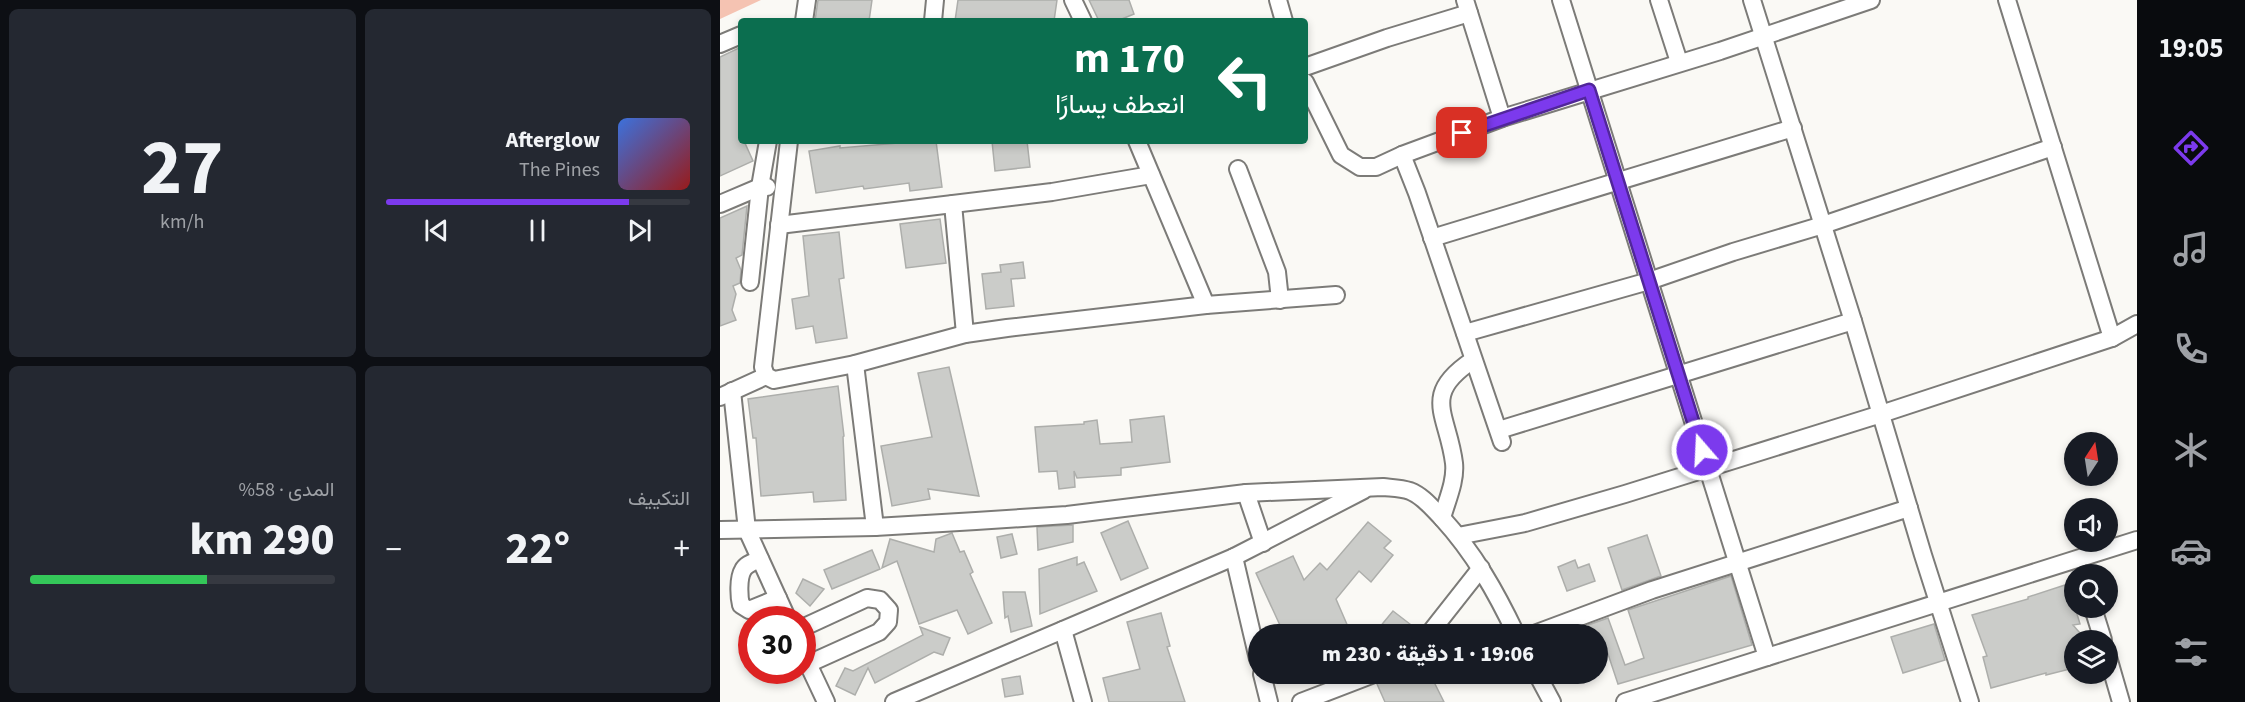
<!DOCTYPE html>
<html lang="ar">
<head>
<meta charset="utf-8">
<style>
  :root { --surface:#171b24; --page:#242831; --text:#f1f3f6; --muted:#9ea1a6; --line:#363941; --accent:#7c3aed }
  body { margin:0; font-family:"Source Sans 3",Vazirmatn,sans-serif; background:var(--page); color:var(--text); direction:rtl; height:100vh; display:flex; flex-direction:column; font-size:22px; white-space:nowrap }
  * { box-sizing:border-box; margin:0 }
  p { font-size:20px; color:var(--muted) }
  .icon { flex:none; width:33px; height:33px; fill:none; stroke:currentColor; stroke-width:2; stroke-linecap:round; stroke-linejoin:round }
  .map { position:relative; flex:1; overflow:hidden; direction:ltr }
  .side { display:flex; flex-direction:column; gap:9px; padding:9px; background:#0d0f14; width:720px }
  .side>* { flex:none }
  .guide { position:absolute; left:18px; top:18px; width:570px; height:126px; border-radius:6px; box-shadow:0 3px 9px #0003; direction:rtl; background:#0b6e4f; color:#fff; overflow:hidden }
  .needle { width:39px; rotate:12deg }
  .fabs { position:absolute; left:1344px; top:432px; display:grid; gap:12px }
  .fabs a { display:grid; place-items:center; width:54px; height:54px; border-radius:50%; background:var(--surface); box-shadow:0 3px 9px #0003; font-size:30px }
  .speed { position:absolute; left:18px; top:606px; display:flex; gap:12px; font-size:30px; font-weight:700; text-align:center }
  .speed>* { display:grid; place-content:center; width:78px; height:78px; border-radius:50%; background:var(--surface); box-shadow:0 3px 9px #0003; line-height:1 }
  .speed .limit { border:9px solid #d22; background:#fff; color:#111 }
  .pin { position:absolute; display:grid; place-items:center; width:51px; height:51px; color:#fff; margin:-26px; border-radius:12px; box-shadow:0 3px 9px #0006 }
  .me { position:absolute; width:66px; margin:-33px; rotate:341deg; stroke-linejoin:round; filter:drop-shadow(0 0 4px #0008) }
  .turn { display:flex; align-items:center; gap:21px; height:126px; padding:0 24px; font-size:27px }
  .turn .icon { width:78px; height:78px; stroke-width:2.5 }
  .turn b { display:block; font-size:42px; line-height:51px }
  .big { font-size:45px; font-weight:800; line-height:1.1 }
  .side .widget { flex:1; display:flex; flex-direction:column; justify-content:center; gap:9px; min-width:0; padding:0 21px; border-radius:9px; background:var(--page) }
  .side .dial { align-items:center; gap:0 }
  .dial b { font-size:78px; line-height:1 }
  .song { display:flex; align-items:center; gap:18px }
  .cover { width:72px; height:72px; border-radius:9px; background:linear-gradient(135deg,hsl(220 70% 55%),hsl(0 70% 35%)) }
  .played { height:6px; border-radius:3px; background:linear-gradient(90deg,var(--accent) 80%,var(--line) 80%) }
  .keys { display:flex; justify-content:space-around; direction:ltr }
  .heat { display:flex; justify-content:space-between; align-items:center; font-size:33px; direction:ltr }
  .charge { height:9px; border-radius:4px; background:linear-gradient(90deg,#34c759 58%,var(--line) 0) }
  .side .tiles { flex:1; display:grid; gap:9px; grid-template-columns:repeat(2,1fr) }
  .trip { position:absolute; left:528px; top:624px; width:360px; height:60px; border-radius:30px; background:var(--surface); box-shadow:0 3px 9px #0003; font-weight:800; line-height:60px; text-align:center; direction:rtl }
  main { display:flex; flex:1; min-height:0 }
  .tabs { display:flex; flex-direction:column; width:108px; justify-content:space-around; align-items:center; background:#090b0e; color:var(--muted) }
  .tabs .icon { width:42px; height:42px }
  .tabs .current { color:var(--accent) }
  .tabs b { font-size:27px; color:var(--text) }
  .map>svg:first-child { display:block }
  .green { fill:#f5c3b2 }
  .building { fill:#cbccc9; stroke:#adaeab; stroke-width:1.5 }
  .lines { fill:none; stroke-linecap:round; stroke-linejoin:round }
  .minor-casing { stroke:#7c7b78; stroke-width:20 }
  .minor { stroke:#fff; stroke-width:16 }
  .route-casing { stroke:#51269a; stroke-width:15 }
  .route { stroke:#7c3aed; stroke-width:10 }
</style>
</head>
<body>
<main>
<nav class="tabs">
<b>19:05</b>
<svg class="icon current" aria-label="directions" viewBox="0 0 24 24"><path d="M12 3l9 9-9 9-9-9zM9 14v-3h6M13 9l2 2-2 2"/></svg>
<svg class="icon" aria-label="music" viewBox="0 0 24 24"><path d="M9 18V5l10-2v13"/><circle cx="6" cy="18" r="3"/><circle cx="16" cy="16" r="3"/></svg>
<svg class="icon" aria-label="phone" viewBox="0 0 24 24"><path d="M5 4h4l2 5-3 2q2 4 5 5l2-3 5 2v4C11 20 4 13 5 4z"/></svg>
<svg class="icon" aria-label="climate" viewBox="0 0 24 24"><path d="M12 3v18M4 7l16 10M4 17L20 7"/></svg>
<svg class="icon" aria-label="car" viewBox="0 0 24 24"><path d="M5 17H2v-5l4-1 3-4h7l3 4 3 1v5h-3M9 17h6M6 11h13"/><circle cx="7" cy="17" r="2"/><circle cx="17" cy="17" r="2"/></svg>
<svg class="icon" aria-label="filters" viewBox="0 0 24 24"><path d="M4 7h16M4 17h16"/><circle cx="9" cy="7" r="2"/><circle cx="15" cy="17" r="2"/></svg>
</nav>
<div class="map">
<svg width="1417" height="702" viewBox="0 0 1417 702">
  <rect width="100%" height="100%" fill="#faf9f5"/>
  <polygon class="green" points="0,0 41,0 0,19"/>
  <g class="building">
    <polygon points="98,0 152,0 149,21 95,21"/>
    <polygon points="238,0 337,0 334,21 235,21"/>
    <polygon points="369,0 409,0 414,14 397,21 379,21"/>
    <polygon points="21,47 21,141 24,141 33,161 0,176 0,57"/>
    <polygon points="202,141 216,141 222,187 190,191 189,183 144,189 143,186 96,193 89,151 120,146 120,148"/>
    <polygon points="272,141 307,141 310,167 275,171"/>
    <polygon points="27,206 22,255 16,258 21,270 20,283 13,286 16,294 12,310 16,320 0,326 0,218"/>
    <polygon points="220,219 226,263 186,268 180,224"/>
    <polygon points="119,232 124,278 119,279 127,338 96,343 93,326 76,329 72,299 89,296 83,236"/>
    <polygon points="303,262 305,278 291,279 294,306 266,309 262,274 281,272 280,265"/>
    <polygon points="229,367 259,496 208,489 210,499 172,506 161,446 212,437 198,373"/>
    <polygon points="118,386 124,436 123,437 126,500 94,502 93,492 41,496 36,438 33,438 28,399"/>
    <polygon points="444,416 450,462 401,468 401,475 357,478 354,471 355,487 339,489 337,471 319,472 315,427 364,424 364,422 377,420 380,444 412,442 410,420"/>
    <polygon points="408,521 428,568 401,580 381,533"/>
    <polygon points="648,522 671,541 664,548 673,555 651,582 639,571 616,599 629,629 617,634 564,634 536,573 573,556 584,580 600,563 607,570"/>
    <polygon points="353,525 353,542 318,550 317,527"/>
    <polygon points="232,533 240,552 244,551 253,572 250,574 272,623 248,634 237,610 199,624 177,561 162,568 170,539 214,552 216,539"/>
    <polygon points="292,534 297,554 281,558 277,537"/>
    <polygon points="927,535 941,576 902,590 888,548"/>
    <polygon points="152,550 160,569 112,589 104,570"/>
    <polygon points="357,557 357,565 364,562 377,591 320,614 319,569"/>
    <polygon points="855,560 858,568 869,564 875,581 847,591 838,567"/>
    <polygon points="1011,576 1032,645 898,684 886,648 878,651 878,634 871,634 868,625 888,618 905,665 924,658 908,610"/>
    <polygon points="83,579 104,589 90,606 76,593"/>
    <polygon points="1348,584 1360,624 1353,625 1366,640 1354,640 1354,668 1326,675 1326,673 1271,688 1263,657 1267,656 1252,615 1308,599 1308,597"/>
    <polygon points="283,592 305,592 312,626 291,632 288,616 285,618"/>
    <polygon points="673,611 699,631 699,634 654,634"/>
    <polygon points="441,613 450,646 447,647 465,702 389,702 383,678 420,669 407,622"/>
    <polygon points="1214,624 1225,660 1183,673 1171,637"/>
    <polygon points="200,627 230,638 223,655 214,652 155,683 148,668 135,695 116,686 125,668 133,671 203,635"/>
    <polygon points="670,674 710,674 724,702 665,702 657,684"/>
    <polygon points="300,676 303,694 285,697 282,679"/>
  </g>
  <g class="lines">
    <g class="minor-casing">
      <g id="minor">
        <polyline points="353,0 363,21"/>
        <polyline points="558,0 564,21"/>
        <polyline points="745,0 782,118"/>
        <polyline points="841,0 1047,657"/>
        <polyline points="939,0 959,62"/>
        <polyline points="1032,0 1133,321 1203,555 1250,702"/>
        <polyline points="1287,0 1392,338"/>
        <polyline points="84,21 87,0"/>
        <polyline points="213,21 215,0"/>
        <polyline points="0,44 21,35"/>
        <polyline points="585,67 667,38 749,13"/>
        <polyline points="585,82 621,155 640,167 656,167 682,155 782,118 1000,51 1151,0"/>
        <polyline points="69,141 43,367 46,376 54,380 135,364 245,334 287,328 486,305 616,295"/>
        <polyline points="417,141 486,305"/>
        <polyline points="682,155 697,193 782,442"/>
        <polyline points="518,169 557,272 560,300"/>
        <polyline points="0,204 40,187 47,187"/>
        <polyline points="233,204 245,334"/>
        <polyline points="59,225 332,192 431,175"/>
        <polyline points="712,238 1073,128"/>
        <polyline points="30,282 40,187 48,141"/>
        <polyline points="745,333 929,281 1013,252 1103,225 1333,147"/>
        <polyline points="135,364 155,527"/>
        <polyline points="12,391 27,530 68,620"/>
        <polyline points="0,397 46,376"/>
        <polyline points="779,430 1133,321"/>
        <polyline points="526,493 543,543"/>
        <path d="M722,518C727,500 736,481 734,463C728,414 700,395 753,360"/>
        <path d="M0,530L155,527L256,521L347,515L526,493L663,487C672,488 681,488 690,491C703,496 712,508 722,518C754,553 776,592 796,634"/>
        <polyline points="738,536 805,523 905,494 1161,414 1392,338 1417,324"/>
        <polyline points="514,557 538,659"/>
        <path d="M40,559C34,562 26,564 23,570C18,578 19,597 21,605L29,610L58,598"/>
        <polyline points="1373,608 1383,640"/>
        <polyline points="82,628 147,598 160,600 169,610 168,622 159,632 88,664"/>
        <polyline points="343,630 363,702"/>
        <polyline points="709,634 761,568"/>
        <polyline points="814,634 932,590 1189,508"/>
        <polyline points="82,651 106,702"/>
        <polyline points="1388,657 1401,702"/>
        <polyline points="542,674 549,702"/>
        <polyline points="817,674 832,702"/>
        <polyline points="174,702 514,557 644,490"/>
        <polyline points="581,702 654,674"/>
        <polyline points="905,702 1417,540"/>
      </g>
    </g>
    <use href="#minor" class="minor"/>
  </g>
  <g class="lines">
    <g class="route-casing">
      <polyline id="route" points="742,133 869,90 982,450"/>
    </g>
    <use href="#route" class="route"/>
  </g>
</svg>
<div class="fabs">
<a><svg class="needle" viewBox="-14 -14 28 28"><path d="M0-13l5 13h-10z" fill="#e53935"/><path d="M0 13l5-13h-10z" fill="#9ea1a6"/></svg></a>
<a><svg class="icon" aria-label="sound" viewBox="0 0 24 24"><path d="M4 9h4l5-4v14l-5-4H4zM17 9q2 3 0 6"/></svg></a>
<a><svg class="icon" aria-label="search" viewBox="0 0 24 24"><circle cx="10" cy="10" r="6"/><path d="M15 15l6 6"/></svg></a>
<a><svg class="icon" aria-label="layers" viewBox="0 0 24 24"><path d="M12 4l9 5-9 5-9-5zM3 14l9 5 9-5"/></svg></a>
</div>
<div class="speed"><div class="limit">30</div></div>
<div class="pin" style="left:742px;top:133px;background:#d93025"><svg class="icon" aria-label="arrive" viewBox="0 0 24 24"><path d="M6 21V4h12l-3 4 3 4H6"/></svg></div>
<svg class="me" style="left:982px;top:450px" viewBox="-20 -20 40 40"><circle r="17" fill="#7c3aed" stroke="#fff" stroke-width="3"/><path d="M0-11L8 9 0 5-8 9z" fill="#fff"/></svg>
<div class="trip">19:06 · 1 دقيقة · 230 m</div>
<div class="guide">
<div class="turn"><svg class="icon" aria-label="left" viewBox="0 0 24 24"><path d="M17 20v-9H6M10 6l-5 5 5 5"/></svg><div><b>170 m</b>انعطف يسارًا</div></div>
</div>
</div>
<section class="side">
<div class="tiles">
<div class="widget">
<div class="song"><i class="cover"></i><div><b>Afterglow</b><p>The Pines</p></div></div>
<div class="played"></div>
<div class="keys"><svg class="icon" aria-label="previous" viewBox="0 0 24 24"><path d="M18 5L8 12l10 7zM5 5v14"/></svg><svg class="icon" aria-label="pause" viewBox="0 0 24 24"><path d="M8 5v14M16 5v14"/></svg><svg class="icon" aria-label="next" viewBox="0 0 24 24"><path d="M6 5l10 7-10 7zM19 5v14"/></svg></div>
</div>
<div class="widget dial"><b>27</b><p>km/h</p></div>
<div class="widget"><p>التكييف</p>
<div class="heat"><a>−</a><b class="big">22°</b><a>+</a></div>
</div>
<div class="widget"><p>المدى · 58%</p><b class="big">290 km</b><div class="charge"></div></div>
</div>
</section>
</main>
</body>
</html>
